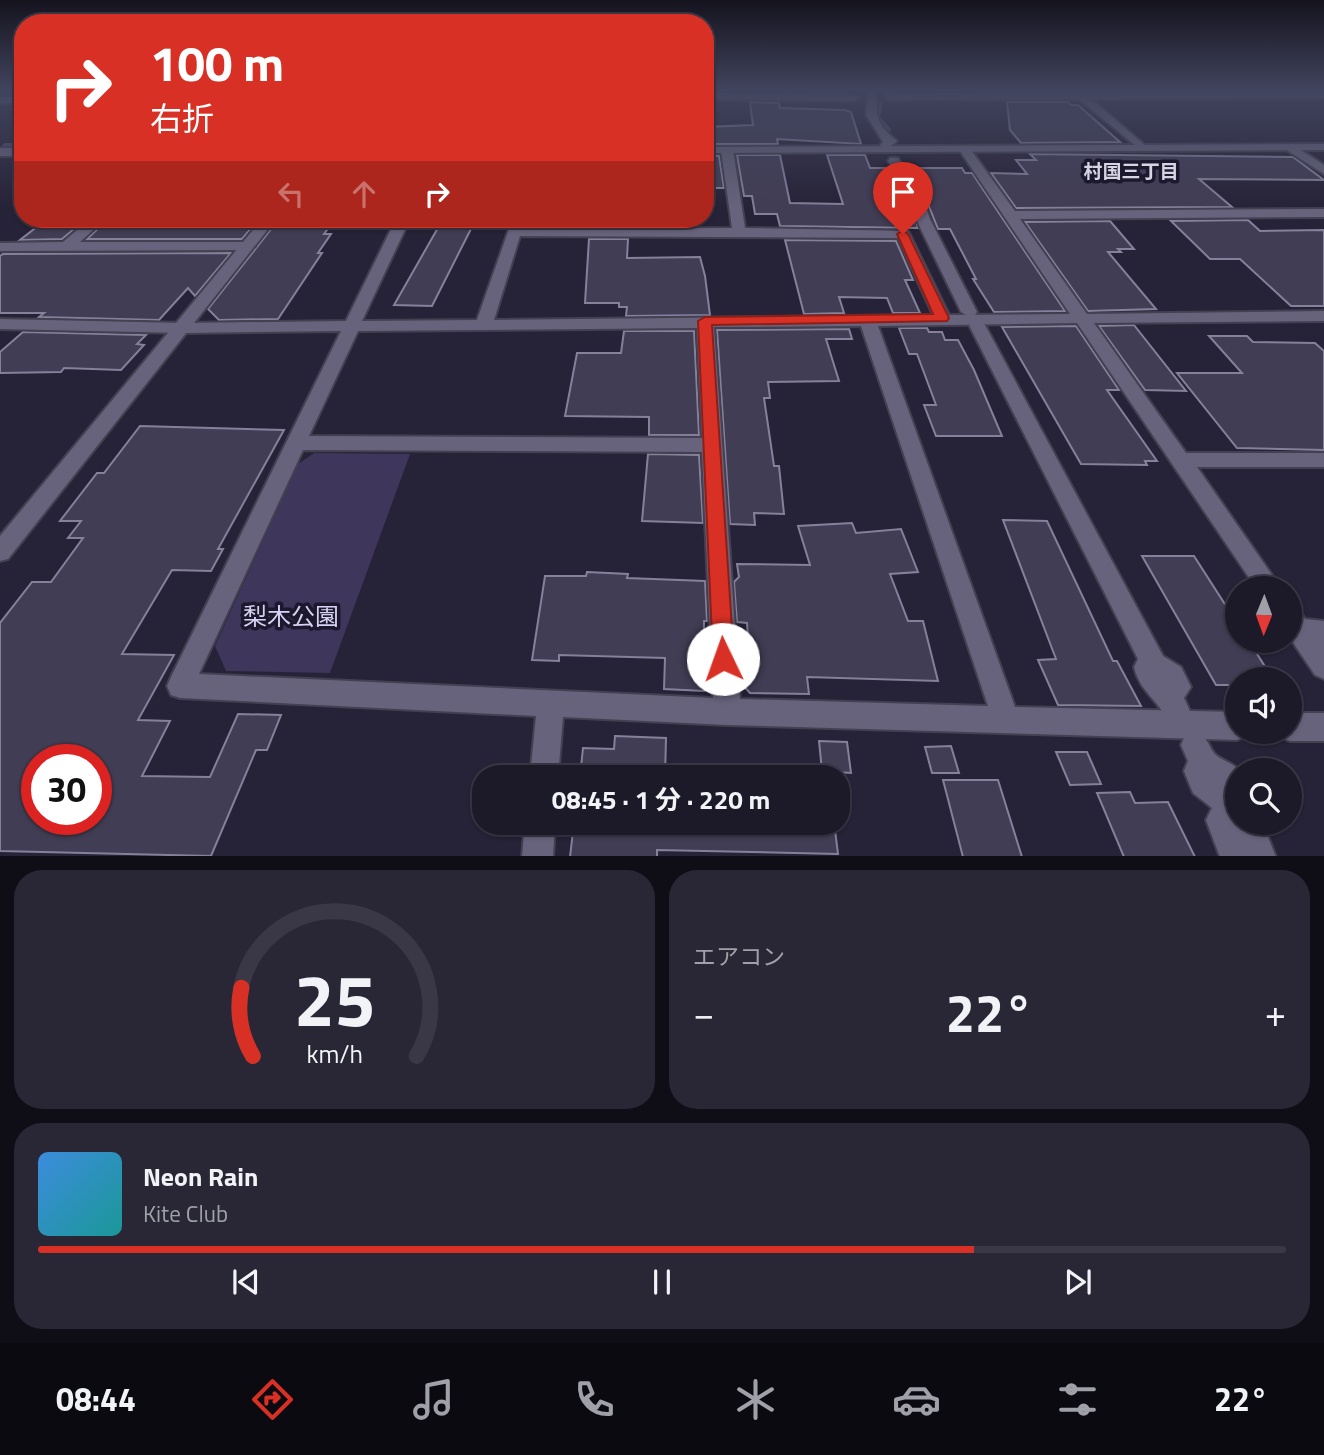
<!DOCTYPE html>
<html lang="ja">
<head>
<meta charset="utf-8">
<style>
  :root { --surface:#1c1a29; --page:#292735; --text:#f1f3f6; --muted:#a0a1a8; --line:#3a3846; --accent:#d93025 }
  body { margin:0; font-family:"Titillium Web","Noto Sans JP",sans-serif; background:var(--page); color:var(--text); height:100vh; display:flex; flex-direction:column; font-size:26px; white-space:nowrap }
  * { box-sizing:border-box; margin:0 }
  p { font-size:23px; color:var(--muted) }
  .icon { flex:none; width:38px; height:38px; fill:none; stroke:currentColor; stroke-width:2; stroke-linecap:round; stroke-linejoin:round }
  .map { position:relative; height:856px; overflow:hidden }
  .drawer { display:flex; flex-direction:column; gap:14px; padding:14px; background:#0f0e17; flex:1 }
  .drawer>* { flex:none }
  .banner { position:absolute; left:14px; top:14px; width:700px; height:214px; border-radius:28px; box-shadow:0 2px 5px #0004,0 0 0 2px var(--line); background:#d93025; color:#fff; overflow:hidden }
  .needle { width:46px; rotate:181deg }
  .tools { position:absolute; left:1225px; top:576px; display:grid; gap:14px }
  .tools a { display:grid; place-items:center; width:77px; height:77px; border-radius:50%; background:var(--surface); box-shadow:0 2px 5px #0004,0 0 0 2px var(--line); font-size:35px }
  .speed { position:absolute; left:21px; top:744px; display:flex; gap:14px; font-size:35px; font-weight:700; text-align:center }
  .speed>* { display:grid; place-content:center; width:91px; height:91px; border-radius:50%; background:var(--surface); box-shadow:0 2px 5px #0004,0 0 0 2px var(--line); line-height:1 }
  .speed .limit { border:10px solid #d22; background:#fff; color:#111 }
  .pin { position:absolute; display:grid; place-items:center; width:60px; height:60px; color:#fff; margin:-72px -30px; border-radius:50% 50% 50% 0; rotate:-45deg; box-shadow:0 0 7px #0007 }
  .pin .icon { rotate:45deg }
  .me { position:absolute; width:77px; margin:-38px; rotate:357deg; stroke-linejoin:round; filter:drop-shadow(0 0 5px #0008) }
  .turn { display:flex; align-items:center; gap:24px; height:147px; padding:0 21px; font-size:32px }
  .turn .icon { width:91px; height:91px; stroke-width:2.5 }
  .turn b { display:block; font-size:49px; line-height:60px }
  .lanes { display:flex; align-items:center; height:66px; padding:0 21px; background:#0003; justify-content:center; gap:35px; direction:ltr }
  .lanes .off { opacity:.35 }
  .big { font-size:52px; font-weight:700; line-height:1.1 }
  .drawer .tile { flex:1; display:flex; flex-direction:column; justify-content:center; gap:10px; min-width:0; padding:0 24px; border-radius:28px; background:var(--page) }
  .drawer .dial { align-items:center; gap:0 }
  .dial svg { height:182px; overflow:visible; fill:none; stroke:var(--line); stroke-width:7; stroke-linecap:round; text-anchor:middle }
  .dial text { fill:var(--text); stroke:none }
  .song { display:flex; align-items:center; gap:21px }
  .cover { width:84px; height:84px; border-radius:10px; background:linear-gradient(135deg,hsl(210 70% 55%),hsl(180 70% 35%)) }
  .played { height:7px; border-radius:4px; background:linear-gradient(90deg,var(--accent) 75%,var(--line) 75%) }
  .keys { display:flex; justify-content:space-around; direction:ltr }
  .heat { display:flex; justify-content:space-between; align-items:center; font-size:38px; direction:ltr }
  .drawer .tiles { flex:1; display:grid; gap:14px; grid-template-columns:1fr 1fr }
  .tile:last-child { grid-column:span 2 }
  .trip { position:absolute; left:472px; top:765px; width:378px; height:70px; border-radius:28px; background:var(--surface); box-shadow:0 2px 5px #0004,0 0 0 2px var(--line); font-weight:700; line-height:70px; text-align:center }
  .tab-bar { display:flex; height:112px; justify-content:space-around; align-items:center; background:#0b0a10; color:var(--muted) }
  .tab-bar .icon { width:49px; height:49px }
  .tab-bar .on { color:var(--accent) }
  .tab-bar b { font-size:32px; color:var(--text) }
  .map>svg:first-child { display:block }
  .green { fill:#3e365b }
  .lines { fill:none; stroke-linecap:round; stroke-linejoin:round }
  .stream { fill:#52466d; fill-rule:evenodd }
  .building { fill:#413d54; stroke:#85819b; stroke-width:2; fill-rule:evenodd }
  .pedestrian-casing { stroke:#434051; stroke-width:4 }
  .minor-casing { stroke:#434051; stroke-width:4 }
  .tertiary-casing { stroke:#434051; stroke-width:4 }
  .pedestrian { fill:#67637c; fill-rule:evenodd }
  .minor { fill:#67637c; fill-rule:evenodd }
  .tertiary { fill:#67637c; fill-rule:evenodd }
  .route { fill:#d93025; stroke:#8d1f18; stroke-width:2 }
  .labels { text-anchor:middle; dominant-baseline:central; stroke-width:7; stroke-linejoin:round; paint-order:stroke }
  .far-neighbourhood-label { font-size:19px; font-weight:bold; fill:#d7d5e3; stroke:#1c182d }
  .near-park-label { font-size:24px; fill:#d7d2f4; stroke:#1c182d }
</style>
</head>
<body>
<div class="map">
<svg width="1324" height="857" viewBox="0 0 1324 857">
  <rect width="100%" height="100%" fill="#262237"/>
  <polygon class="green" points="314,453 410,454 330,673 226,671 215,646 298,464"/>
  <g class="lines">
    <g class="stream">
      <polygon points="881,101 883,102 880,117 891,129 891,131 887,131 876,117 879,102"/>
      <polygon points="5,143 20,143 23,145 20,147 3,146 2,145"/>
      <polygon points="886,167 890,167 902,180 902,182 898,182 886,169"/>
      <polygon points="902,182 905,184 916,208 915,209 910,208 899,184"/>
    </g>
  </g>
  <g class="building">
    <polygon points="750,102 779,103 780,108 845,110 851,112 861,144 777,139 778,144 705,144 705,127 753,125"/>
    <polygon points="1007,102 1068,102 1071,105 1078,105 1120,142 1021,143 1010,130"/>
    <polygon points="1030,154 1293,157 1324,180 1199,179 1232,207 1016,208 991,173 1027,174 1016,160 1036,160"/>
    <polygon points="737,155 780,155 790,203 843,204 827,155 865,155 870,168 889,168 908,196 918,228 780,226 777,214 755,214 752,196 744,196"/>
    <polygon points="705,156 719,156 724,188 709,188 709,180 705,180"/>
    <polygon points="908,168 962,168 965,173 972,173 1065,311 994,312 973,279 976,279 950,229 938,229 924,194"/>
    <polygon points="47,219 86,219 62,239 20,240"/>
    <polygon points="108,219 259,219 242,239 87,239"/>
    <polygon points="279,219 335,219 324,234 331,234 318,253 322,253 278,319 219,320 208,309"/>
    <polygon points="443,219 476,219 432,306 394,305"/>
    <polygon points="590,219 630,219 629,226 590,226"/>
    <polygon points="1248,220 1260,231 1324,230 1324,306 1291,306 1240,259 1210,259 1171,221"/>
    <polygon points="1110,221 1134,249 1118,249 1121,252 1108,252 1156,309 1088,311 1025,222"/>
    <polygon points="589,239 628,239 627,258 700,257 705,276 710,315 626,316 627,307 619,307 619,303 585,303"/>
    <polygon points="785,240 896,241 913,280 905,280 920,313 893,313 887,298 839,297 844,313 804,314"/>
    <polygon points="231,253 195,296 188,288 159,320 39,317 44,313 0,313 0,256 3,254"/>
    <polygon points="1134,325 1186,391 1145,390 1099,326"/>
    <polygon points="1076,326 1119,390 1107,390 1157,461 1145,461 1147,465 1081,464 1002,327"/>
    <polygon points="899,328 927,328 929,332 942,332 945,340 958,340 974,370 1002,436 936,436 924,405 936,405 917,354 909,354"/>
    <polygon points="849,329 852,339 826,339 839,381 768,382 770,398 764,398 774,466 779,466 784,514 754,513 755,525 730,524 717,330"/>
    <polygon points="624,331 694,331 699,435 649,435 649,417 565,416 577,353 621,353"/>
    <polygon points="23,332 146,335 137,344 144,345 121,370 64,368 61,372 0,373 0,352"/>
    <polygon points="1209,336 1247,336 1253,342 1315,343 1324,351 1324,450 1237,448 1177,373 1242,373"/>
    <path d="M140,426L284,430L218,549H223L211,571L172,570L122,654L174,655L138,720L170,721L142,776L210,777L238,714L281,715L267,750H256L211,856L0,851V623L32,582H51L83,538H68L81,521H60L97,473H104ZM37,760H96V819H37Z"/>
    <polygon points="648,454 699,455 703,523 642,521"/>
    <polygon points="1003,520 1047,521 1113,661 1117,661 1141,706 1058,705 1038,660 1056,659"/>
    <polygon points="852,523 856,533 901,529 918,572 890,574 908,621 923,621 938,681 807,677 809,694 750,693 742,684 741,670 750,670 747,623 737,622 734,582 739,577 737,564 810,565 798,526"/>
    <polygon points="1142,556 1194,556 1237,623 1237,640 1248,640 1273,679 1237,679 1237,685 1216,685"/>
    <polygon points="587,572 628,574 627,578 705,581 707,621 704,621 704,691 664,689 665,658 559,655 559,661 532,660 545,576 586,576"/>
    <polygon points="615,736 666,738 665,777 580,777 583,748 614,749"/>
    <polygon points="819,741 847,742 851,773 822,771"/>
    <polygon points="951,746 959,773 932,773 925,747"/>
    <polygon points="1056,752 1087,752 1101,784 1070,785"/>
    <polygon points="943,780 998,780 1022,857 963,857"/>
    <polygon points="1130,792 1135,803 1168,802 1195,857 1124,857 1097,793"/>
    <polygon points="602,822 834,822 838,854 657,850 657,857 570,857 573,831 602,833"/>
  </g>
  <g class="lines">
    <g class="pedestrian-casing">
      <g id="pedestrian">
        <path d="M865,89H875C878,98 876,104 877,113C878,124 889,135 897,141L890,147H882L880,145L883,142L866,115L868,97Z"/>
        <polygon points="890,158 898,158 922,195 930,219 977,312 975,315 969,317 961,312 916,219 910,195 888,161"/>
        <path d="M977,320L985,325L1163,656L1181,667L1191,687L1184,698L1190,711L1187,720L1177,724L1167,720C1157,698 1140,692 1134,667L1138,659L969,325Z"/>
        <path d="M1195,731C1207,736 1207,743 1214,753C1220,760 1232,762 1239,770L1237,822H1262L1276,857H1220L1206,820L1212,808L1193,793L1184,771L1188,761L1181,745L1185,735Z"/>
      </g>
    </g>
    <g class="minor-casing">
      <g id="minor">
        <polygon points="782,89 792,89 793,94 854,95 859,98 854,101 705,99 705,93 783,94"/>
        <polygon points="883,89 893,89 895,94 1079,91 1324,92 1324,98 1091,99 1146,146 1148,148 1142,151 1079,99 891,100 887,99"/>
        <rect x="0" y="97" width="23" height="6"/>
        <polygon points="1285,145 1293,145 1324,165 1324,174 1285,149"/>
        <path d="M960,146H968L1015,211L1324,209V217L1020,219L1087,314L1324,311V321L1094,323L1186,453H1324V467H1197L1281,588H1256L1077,323L878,326L1015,707L1237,712V732H1248L1247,736L1237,740L727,725L563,717L558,777H530L536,716L180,698L171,695L167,686L171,677L341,331L184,333L0,329V319L184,323L346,321L396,219H410L362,321L477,320L509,229L732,228L721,150L727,147L733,150L745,228L908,231L949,315L1070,314L958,148ZM520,236L898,238L933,315L494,320ZM861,326L988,706L740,699L714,327ZM697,328L702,438L309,436L358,331ZM303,450L702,452L713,698L199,674Z"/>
        <polygon points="90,219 105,219 80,242 248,242 255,246 248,250 0,251 0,243 63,242"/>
        <polygon points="1290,607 1299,610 1305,619 1324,621 1324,679 1315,675 1290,638"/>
        <polygon points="1290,713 1324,713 1324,741 1290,741 1280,737 1278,732 1290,732"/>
        <polygon points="525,822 555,822 553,857 522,857"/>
      </g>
    </g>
    <g class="tertiary-casing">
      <g id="tertiary">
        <polygon points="1324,144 1324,150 705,153 705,147"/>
        <rect x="0" y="148" width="23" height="8"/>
        <polygon points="262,219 276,219 8,559 0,561 0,536"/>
      </g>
    </g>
    <use href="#pedestrian" class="pedestrian"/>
    <use href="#minor" class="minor"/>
    <use href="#tertiary" class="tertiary"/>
  </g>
  <linearGradient id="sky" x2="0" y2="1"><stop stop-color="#15131e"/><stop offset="0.43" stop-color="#41445e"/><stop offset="1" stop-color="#41445e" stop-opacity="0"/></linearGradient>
  <rect width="1324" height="209" fill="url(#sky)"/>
  <polygon class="route" points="903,230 908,234 949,318 947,321 712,325 734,659 731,665 723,668 716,665 713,659 698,321 705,317 933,314 897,234"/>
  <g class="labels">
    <g class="far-neighbourhood-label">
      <text x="1131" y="170">村国三丁目</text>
    </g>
    <g class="near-park-label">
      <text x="291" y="616">梨木公園</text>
    </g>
  </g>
</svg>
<div class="tools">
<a><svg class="needle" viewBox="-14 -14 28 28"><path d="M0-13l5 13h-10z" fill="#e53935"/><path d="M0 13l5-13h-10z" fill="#a0a1a8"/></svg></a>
<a><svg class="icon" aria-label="sound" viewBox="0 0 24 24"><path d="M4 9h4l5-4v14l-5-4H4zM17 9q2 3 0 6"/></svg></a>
<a><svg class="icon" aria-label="search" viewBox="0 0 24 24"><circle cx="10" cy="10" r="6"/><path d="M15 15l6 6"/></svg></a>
</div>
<div class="speed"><div class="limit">30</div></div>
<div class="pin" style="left:903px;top:234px;background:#d93025"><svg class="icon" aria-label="arrive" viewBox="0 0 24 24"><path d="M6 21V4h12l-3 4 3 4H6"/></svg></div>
<svg class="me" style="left:723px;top:659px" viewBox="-20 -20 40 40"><circle r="19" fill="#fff"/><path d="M0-13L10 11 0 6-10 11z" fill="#d93025"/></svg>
<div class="trip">08:45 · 1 分 · 220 m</div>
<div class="banner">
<div class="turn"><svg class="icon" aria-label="right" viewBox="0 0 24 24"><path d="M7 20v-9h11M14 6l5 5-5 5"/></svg><div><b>100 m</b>右折</div></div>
<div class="lanes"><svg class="icon off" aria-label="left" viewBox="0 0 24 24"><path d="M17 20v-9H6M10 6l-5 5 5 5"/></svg><svg class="icon off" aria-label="ahead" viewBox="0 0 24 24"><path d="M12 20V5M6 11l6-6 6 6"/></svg><svg class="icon" aria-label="right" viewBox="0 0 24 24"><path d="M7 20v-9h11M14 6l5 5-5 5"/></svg></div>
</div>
</div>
<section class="drawer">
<div class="tiles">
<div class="tile dial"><svg viewBox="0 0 100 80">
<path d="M14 69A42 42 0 1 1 86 69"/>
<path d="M14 69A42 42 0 0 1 9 39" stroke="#d93025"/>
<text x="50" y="56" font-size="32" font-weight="700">25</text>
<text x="50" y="72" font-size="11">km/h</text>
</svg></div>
<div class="tile"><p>エアコン</p>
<div class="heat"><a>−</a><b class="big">22°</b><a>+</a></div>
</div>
<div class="tile">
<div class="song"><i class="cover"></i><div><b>Neon Rain</b><p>Kite Club</p></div></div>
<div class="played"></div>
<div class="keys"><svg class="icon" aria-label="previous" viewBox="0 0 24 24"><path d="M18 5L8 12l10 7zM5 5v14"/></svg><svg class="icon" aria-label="pause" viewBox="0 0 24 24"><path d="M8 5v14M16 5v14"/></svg><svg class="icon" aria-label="next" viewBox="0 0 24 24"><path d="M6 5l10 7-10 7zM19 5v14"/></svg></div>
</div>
</div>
</section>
<nav class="tab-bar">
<b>08:44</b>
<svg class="icon on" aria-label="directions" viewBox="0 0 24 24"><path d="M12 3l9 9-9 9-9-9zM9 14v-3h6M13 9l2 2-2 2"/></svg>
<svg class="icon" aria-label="music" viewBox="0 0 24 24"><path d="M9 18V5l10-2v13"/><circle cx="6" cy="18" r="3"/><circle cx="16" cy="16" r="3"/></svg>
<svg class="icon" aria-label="phone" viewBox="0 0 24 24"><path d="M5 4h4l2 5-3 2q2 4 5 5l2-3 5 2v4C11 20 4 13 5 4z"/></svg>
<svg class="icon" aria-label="climate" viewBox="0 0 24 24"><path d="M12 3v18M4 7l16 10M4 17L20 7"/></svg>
<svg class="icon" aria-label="car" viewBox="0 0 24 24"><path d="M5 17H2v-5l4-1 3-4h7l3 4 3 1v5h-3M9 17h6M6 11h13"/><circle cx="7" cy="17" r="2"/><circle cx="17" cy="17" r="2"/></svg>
<svg class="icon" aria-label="filters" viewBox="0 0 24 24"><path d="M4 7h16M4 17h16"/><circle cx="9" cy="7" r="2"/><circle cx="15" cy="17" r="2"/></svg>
<b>22°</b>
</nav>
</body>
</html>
